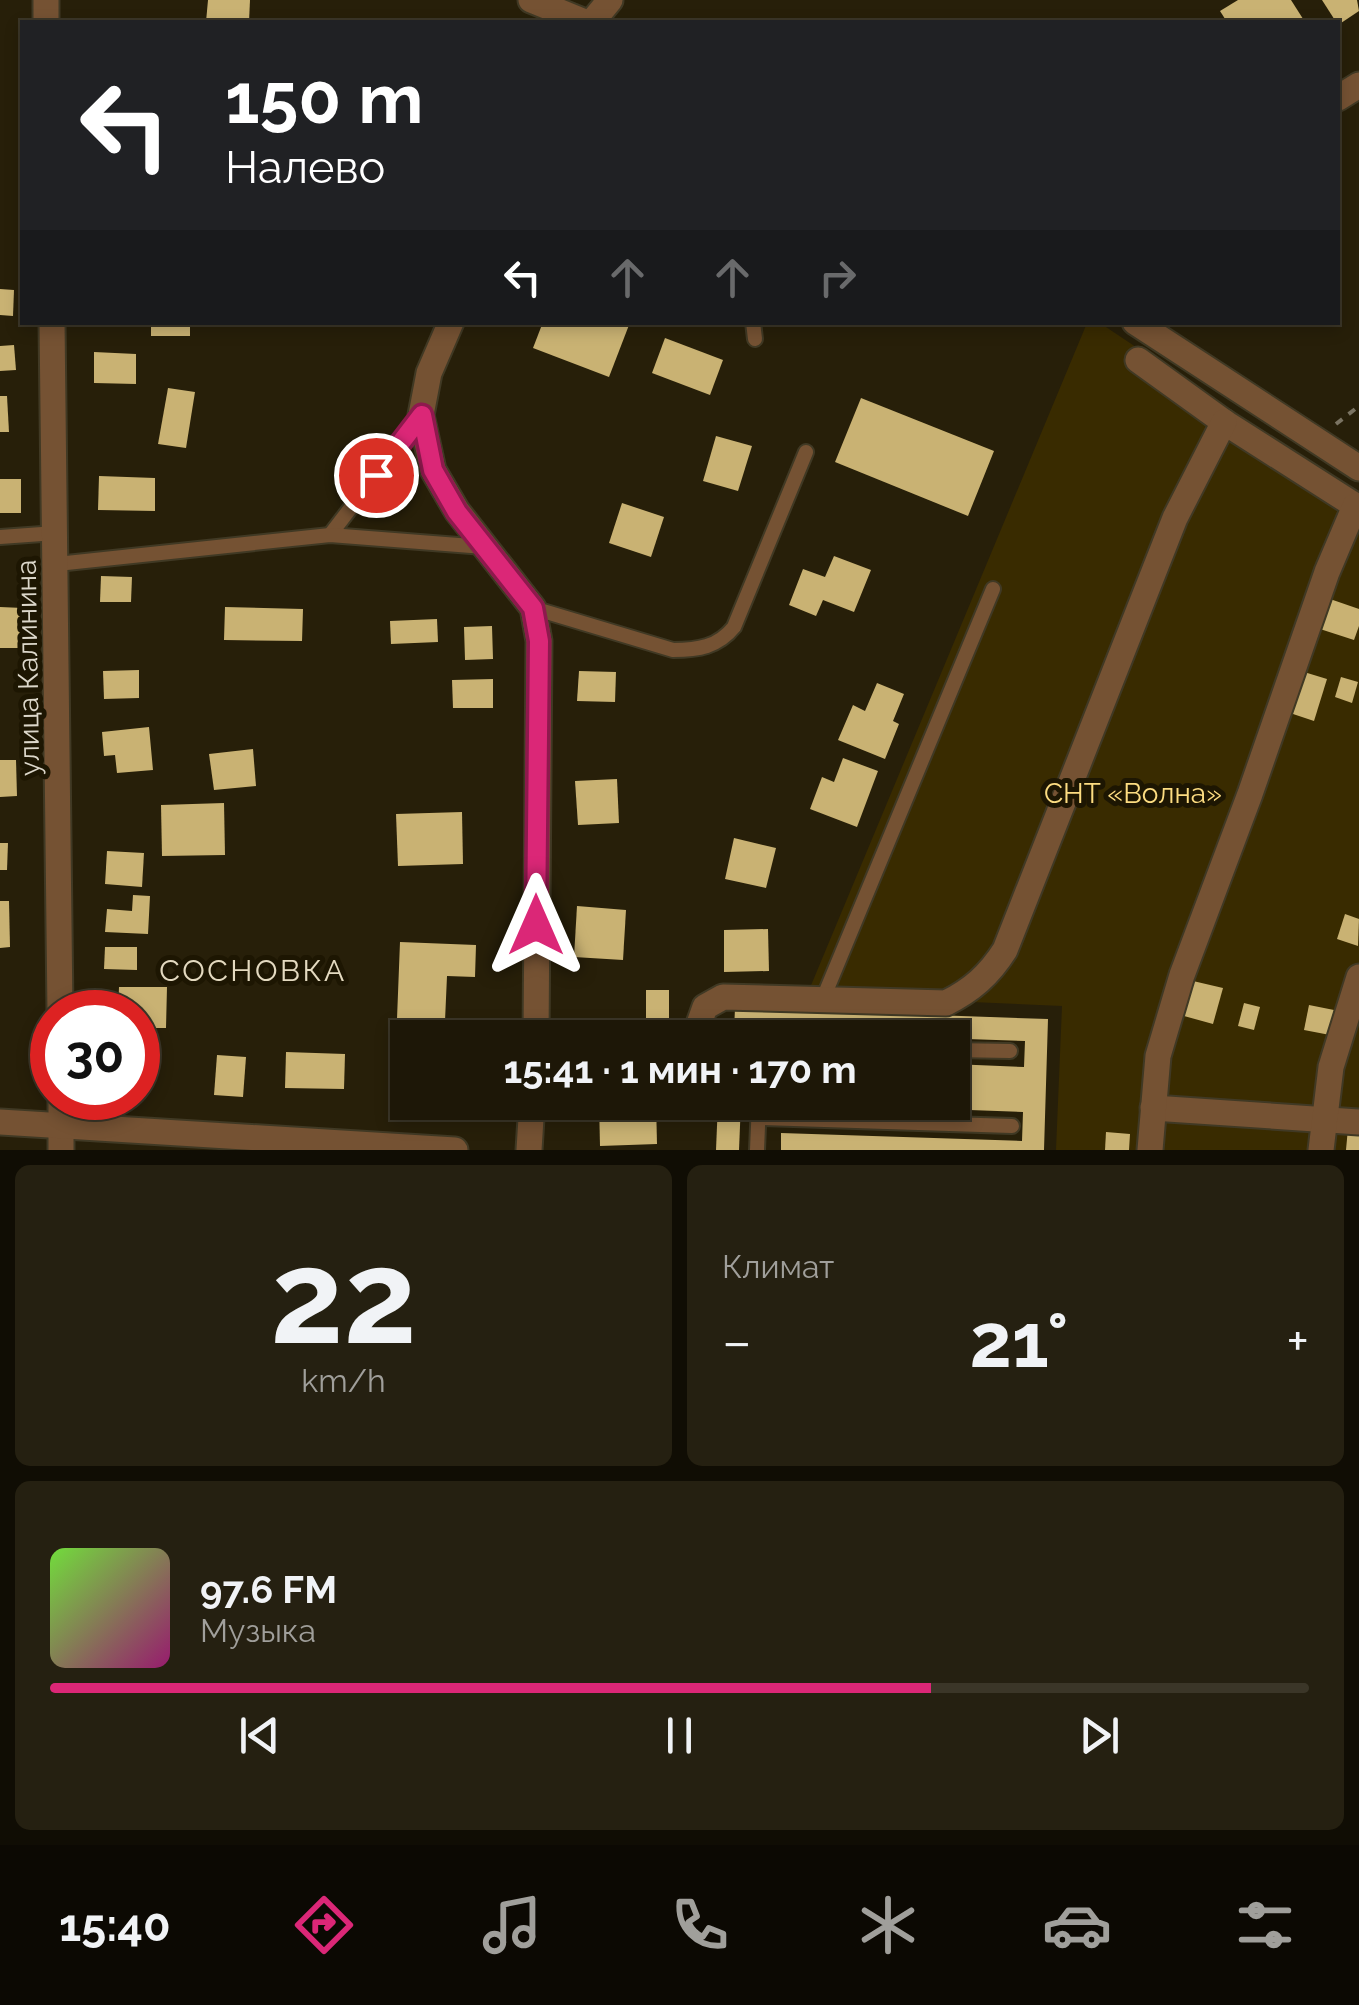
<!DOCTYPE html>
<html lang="ru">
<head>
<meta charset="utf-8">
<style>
  :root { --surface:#1d1707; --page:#252011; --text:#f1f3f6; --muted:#a09f9b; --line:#3b3628; --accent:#db2777 }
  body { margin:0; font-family:Raleway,sans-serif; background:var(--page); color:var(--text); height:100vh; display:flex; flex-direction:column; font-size:38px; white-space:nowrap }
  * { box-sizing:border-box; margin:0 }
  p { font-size:32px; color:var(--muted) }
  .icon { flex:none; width:55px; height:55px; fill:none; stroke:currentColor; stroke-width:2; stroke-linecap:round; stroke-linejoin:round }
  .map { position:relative; height:1150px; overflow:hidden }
  .panel { display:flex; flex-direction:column; gap:15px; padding:15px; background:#100d04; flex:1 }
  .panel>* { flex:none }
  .hud { position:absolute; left:20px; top:20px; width:1320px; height:305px; border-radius:0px; box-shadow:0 5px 15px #0003,0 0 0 2px var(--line); background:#202124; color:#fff; overflow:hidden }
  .speed { position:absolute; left:30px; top:990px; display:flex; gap:20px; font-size:50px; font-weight:700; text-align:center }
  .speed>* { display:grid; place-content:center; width:130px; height:130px; border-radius:50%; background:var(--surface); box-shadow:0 5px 15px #0003,0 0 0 2px var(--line); line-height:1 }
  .speed .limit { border:15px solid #d22; background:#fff; color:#111 }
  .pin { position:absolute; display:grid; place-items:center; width:85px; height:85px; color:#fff; margin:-42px; border:5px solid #fff; border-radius:50%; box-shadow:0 2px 10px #0007 }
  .me { position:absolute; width:110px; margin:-55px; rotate:0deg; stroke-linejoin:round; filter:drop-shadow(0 0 8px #0008) }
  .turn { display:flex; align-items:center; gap:35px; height:210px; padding:0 40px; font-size:45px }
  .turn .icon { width:130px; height:130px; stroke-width:2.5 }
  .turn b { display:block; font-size:70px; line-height:85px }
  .lanes { display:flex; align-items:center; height:95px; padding:0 40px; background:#0003; justify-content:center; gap:50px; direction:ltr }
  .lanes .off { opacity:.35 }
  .big { font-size:75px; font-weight:700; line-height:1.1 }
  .panel .card { flex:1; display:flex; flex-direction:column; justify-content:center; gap:15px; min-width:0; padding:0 35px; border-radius:15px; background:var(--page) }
  .panel .dial { align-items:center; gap:0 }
  .dial b { font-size:130px; line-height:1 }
  .song { display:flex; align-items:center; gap:30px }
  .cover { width:120px; height:120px; border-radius:15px; background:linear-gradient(135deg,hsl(100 70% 55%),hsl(320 70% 35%)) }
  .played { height:10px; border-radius:5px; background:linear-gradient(90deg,var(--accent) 70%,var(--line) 70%) }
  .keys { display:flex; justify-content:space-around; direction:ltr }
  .heat { display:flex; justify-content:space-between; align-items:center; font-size:55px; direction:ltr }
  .panel .tiles { flex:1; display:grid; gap:15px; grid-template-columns:1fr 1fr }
  .card:last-child { grid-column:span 2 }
  .trip { position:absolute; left:390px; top:1020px; width:580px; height:100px; border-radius:0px; background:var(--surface); box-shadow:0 5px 15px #0003,0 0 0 2px var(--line); font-weight:700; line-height:100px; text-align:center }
  .tab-bar { display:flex; height:160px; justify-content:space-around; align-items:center; background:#0c0903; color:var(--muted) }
  .tab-bar .icon { width:70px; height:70px }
  .tab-bar .on { color:var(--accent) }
  .tab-bar b { font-size:45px; color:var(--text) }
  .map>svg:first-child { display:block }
  .green { fill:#392b00 }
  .building { fill:#c9b273 }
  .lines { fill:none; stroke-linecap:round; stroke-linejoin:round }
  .service-casing { stroke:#403924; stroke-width:18 }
  .minor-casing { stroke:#403924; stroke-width:29 }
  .path { stroke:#7a7362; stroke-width:4; stroke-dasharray:8 8; stroke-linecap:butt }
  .service { stroke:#755233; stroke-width:14 }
  .minor { stroke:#755233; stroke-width:25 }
  .route-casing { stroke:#8e194d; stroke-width:25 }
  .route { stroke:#db2777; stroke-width:18 }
  .labels { text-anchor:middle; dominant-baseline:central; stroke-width:10; stroke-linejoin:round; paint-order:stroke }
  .street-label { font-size:28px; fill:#dcd7ca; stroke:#1d1602 }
  .park-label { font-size:28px; fill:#fcdc81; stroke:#1d1602 }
  .neighbourhood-label { font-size:30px; letter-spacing:2.5px; fill:#e4dac0; stroke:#1d1602 }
</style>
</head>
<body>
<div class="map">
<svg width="1359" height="1150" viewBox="0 0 1359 1150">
  <rect width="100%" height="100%" fill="#271f09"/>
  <polygon class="green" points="1087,323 1100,323 1359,496 1359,1150 1056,1150 1062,1006 807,995"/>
  <g class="building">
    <polygon points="208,0 250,0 249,22 206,22"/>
    <polygon points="1238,0 1291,0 1305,22 1227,22 1220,11"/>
    <polygon points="1322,0 1357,0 1359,11 1338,25"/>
    <polygon points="0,289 14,290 13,316 0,315"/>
    <rect x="151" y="322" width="39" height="14"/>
    <polygon points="543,322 622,322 629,325 609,377 533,348"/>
    <polygon points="665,338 723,360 710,395 652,373"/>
    <polygon points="14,345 16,370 0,371 0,346"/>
    <polygon points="94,352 136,354 136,384 94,383"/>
    <polygon points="168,388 195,392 186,448 158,444"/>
    <polygon points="0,396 7,396 9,432 0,432"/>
    <polygon points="861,398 994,451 968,516 835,462"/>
    <polygon points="716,436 752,446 738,491 703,481"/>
    <polygon points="99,476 155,478 155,511 98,510"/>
    <rect x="0" y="479" width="21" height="34"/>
    <polygon points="622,503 664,517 651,557 609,543"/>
    <polygon points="834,556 871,570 854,612 823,600 816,616 789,605 803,569 825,577"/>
    <polygon points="101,576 132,577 131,602 100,602"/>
    <polygon points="1330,599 1359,609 1359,626 1354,640 1320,629"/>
    <polygon points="0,607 23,608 22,648 0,648"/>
    <polygon points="225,607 303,609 302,641 224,640"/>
    <polygon points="437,619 438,642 391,644 390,621"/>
    <polygon points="492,626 493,659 465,660 464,627"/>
    <polygon points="139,670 139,698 104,699 103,671"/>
    <polygon points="579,671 616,672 615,702 577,701"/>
    <polygon points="1304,672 1327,679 1314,721 1290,713"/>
    <polygon points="1341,677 1358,682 1352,703 1335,697"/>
    <polygon points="493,679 493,708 453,708 452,680"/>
    <polygon points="877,683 904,694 893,721 899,724 885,759 838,740 853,705 865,711"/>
    <polygon points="149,727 153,770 117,773 115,755 104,756 102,732"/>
    <polygon points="253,749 256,786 214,790 209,754"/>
    <polygon points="843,758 878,771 857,827 810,809 822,777 834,782"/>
    <polygon points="0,760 16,760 17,796 0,797"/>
    <polygon points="617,779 619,823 578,825 575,781"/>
    <polygon points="224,803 225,855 162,856 161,805"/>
    <polygon points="462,812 463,864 398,866 396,814"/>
    <polygon points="734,838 776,848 766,888 725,879"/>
    <polygon points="0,843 8,843 7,870 0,870"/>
    <polygon points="107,851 144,853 142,887 105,884"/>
    <polygon points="133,895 150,896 148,934 105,932 107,909 132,911"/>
    <polygon points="0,901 9,901 10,947 0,948"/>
    <polygon points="577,906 626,910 623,960 574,957"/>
    <polygon points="1345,914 1359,919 1358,946 1337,939"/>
    <polygon points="768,929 769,971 724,972 724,930"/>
    <polygon points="400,942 476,945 475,977 447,976 445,1021 397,1019"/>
    <polygon points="105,947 137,947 137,970 104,969"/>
    <polygon points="1193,981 1223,988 1213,1024 1184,1016"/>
    <polygon points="119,987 167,987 166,1028 138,1028 138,1012 118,1012"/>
    <rect x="646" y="990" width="23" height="45"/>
    <polygon points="1244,1003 1260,1007 1254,1030 1238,1026"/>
    <polygon points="1309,1005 1334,1010 1330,1035 1304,1030"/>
    <polygon points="735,1008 1048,1019 1044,1150 781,1150 781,1133 1022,1141 1023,1112 859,1106 859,1102 952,1102 952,1064 1024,1067 1025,1041 734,1031"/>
    <polygon points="286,1052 345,1054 344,1089 285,1088"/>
    <polygon points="217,1055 246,1057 243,1097 214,1095"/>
    <polygon points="391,1086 408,1086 408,1102 417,1102 417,1110 390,1109"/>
    <polygon points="599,1102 656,1102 657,1144 600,1146"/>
    <polygon points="718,1102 741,1102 739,1150 716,1150"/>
    <polygon points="1348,1128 1359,1129 1359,1150 1346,1150"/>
    <polygon points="1106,1132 1130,1134 1129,1150 1105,1150"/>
  </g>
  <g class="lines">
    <g class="service-casing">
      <g id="service">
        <polyline points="753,322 755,339"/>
        <polyline points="330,535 421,416"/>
        <polyline points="0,537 56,533"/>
        <polyline points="57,564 330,535 484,547"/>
        <path d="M533,608L673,650C698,650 718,647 734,627L806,452"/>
        <polyline points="822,1001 993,589"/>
        <polyline points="952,1050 1010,1051"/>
        <polyline points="759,1118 1012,1126"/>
        <polyline points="757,1150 759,1102"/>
      </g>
    </g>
    <g class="minor-casing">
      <g id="minor">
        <polyline points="46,0 46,22"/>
        <polyline points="531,0 585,22"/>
        <polyline points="592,22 610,0"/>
        <polyline points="1338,98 1359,85"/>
        <polyline points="52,322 60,1012"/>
        <polyline points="451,322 429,373 421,415 433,470 457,511 533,608 539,641 536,1038"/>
        <polyline points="1135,322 1359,468"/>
        <polyline points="1138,360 1224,422 1359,508"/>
        <path d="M694,1038L705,1007L723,997L946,1003C972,990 989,975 1005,950L1175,518L1224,422"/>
        <polyline points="61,1098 61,1150"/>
        <polyline points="1153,1108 1359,1122"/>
        <polyline points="0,1122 455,1150"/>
        <polyline points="529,1150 532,1102"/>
        <polyline points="1150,1150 1158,1056 1182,975 1250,794 1327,572 1355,506"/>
        <polyline points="1321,1150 1331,1067 1359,977"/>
      </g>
    </g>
    <polyline class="path" points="1336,424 1359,406"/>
    <use href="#service" class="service"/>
    <use href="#minor" class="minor"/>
  </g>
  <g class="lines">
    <g class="route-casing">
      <polyline id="route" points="376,475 422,415 433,470 457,512 533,608 539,641 536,925"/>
    </g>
    <use href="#route" class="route"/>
  </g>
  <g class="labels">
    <g class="street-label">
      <text transform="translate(28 668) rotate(-91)">улица Калинина</text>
    </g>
    <g class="park-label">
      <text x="1133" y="793">СНТ «Волна»</text>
    </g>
    <g class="neighbourhood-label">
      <text x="253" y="970">СОСНОВКА</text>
    </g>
  </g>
</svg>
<div class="speed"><div class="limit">30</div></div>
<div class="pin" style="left:376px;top:475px;background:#d93025"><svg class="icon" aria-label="arrive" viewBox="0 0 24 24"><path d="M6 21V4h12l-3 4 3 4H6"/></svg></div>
<svg class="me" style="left:536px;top:925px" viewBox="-20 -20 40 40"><path d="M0-17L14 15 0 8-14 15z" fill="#db2777" stroke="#fff" stroke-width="4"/></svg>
<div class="trip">15:41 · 1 мин · 170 m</div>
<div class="hud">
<div class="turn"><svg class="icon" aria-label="left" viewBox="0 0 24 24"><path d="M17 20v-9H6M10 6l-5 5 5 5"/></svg><div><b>150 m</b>Налево</div></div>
<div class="lanes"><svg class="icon" aria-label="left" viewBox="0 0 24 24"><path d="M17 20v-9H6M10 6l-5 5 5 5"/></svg><svg class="icon off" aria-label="ahead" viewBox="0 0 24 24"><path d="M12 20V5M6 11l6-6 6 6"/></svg><svg class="icon off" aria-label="ahead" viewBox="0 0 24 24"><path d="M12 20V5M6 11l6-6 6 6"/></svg><svg class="icon off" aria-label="right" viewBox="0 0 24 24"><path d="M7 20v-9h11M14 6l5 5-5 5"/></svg></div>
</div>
</div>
<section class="panel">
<div class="tiles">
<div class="card dial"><b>22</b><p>km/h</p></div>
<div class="card"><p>Климат</p>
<div class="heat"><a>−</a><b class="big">21°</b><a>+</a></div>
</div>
<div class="card">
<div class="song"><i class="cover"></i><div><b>97.6 FM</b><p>Музыка</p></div></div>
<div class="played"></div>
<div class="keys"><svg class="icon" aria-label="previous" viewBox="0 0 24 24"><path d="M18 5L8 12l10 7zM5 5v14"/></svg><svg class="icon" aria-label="pause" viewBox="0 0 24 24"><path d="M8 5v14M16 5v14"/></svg><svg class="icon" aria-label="next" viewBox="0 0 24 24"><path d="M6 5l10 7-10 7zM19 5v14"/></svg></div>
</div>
</div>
</section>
<nav class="tab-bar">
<b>15:40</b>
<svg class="icon on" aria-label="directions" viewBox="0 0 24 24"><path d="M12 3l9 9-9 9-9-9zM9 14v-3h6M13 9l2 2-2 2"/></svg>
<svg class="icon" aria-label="music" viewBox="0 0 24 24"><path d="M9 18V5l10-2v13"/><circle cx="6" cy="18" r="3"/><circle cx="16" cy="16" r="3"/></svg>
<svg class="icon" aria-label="phone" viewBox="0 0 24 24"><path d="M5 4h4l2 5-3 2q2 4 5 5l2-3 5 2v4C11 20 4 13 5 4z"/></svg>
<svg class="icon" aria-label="climate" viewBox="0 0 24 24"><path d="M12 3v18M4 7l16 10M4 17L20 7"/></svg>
<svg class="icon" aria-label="car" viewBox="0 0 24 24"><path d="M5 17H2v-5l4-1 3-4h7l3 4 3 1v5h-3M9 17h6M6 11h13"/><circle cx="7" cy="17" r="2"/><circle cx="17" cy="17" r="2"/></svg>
<svg class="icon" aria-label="filters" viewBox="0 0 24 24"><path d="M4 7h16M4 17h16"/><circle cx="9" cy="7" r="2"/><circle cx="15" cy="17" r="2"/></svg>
</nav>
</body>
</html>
